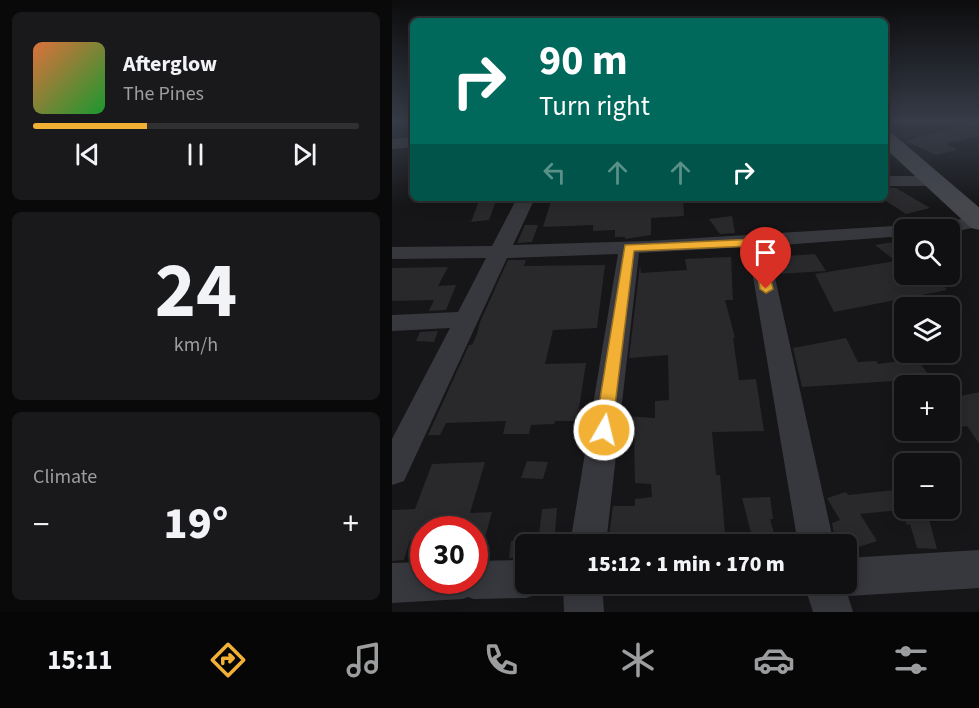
<!DOCTYPE html>
<html lang="en">
<head>
<meta charset="utf-8">
<style>
  :root { --surface:#101012; --page:#19191b; --text:#f1f3f6; --muted:#9c9d9f; --line:#303032; --accent:#f2b134 }
  body { margin:0; font-family:"Source Sans 3",sans-serif; background:var(--page); color:var(--text); height:100vh; display:flex; flex-direction:column; font-size:22px; white-space:nowrap }
  * { box-sizing:border-box; margin:0 }
  p { font-size:20px; color:var(--muted) }
  .icon { flex:none; width:33px; height:33px; fill:none; stroke:currentColor; stroke-width:2; stroke-linecap:round; stroke-linejoin:round }
  .map { position:relative; flex:1; overflow:hidden }
  .side { display:flex; flex-direction:column; gap:12px; padding:12px; background:#09090a; width:392px }
  .side>* { flex:none }
  .guide { position:absolute; left:18px; top:18px; width:478px; height:183px; border-radius:9px; box-shadow:0 3px 15px #0003,0 0 0 2px var(--line); background:#00695c; color:#fff; overflow:hidden }
  .controls { position:absolute; left:502px; top:219px; display:grid; gap:12px }
  .controls a { display:grid; place-items:center; width:66px; height:66px; border-radius:9px; background:var(--surface); box-shadow:0 3px 15px #0003,0 0 0 2px var(--line); font-size:30px }
  .speed { position:absolute; left:18px; top:516px; display:flex; gap:12px; font-size:30px; font-weight:700; text-align:center }
  .speed>* { display:grid; place-content:center; width:78px; height:78px; border-radius:50%; background:var(--surface); box-shadow:0 3px 15px #0003,0 0 0 2px var(--line); line-height:1 }
  .speed .limit { border:9px solid #d22; background:#fff; color:#111 }
  .pin { position:absolute; display:grid; place-items:center; width:51px; height:51px; color:#fff; margin:-62px -26px; border-radius:50% 50% 50% 0; rotate:-45deg; box-shadow:0 0 6px #0007 }
  .pin .icon { rotate:45deg }
  .me { position:absolute; width:66px; margin:-33px; rotate:8deg; stroke-linejoin:round; filter:drop-shadow(0 0 4px #0008) }
  .turn { display:flex; align-items:center; gap:21px; height:126px; padding:0 30px; font-size:27px }
  .turn .icon { width:78px; height:78px; stroke-width:2.5 }
  .turn b { display:block; font-size:42px; line-height:51px }
  .lanes { display:flex; align-items:center; height:57px; padding:0 30px; background:#0003; justify-content:center; gap:30px; direction:ltr }
  .lanes .off { opacity:.35 }
  .big { font-size:45px; font-weight:800; line-height:1.1 }
  .side .tile { flex:1; display:flex; flex-direction:column; justify-content:center; gap:9px; min-width:0; padding:0 21px; border-radius:9px; background:var(--page) }
  .side .dial { align-items:center; gap:0 }
  .dial b { font-size:78px; line-height:1 }
  .song { display:flex; align-items:center; gap:18px }
  .cover { width:72px; height:72px; border-radius:9px; background:linear-gradient(135deg,hsl(20 70% 55%),hsl(130 70% 35%)) }
  .played { height:6px; border-radius:3px; background:linear-gradient(90deg,var(--accent) 35%,var(--line) 35%) }
  .keys { display:flex; justify-content:space-around; direction:ltr }
  .heat { display:flex; justify-content:space-between; align-items:center; font-size:33px; direction:ltr }
  .trip { position:absolute; left:123px; top:534px; width:342px; height:60px; border-radius:9px; background:var(--surface); box-shadow:0 3px 15px #0003,0 0 0 2px var(--line); font-weight:800; line-height:60px; text-align:center }
  .menu { display:flex; height:96px; justify-content:space-around; align-items:center; background:#060607; color:var(--muted) }
  .menu .icon { width:42px; height:42px }
  .menu .active { color:var(--accent) }
  .menu b { font-size:27px; color:var(--text) }
  main { display:flex; flex:1; min-height:0 }
  .map>svg:first-child { display:block }
  .building { fill:#29292c }
  .lines { fill:none; stroke-linecap:round; stroke-linejoin:round }
  .minor { fill:#37383d; fill-rule:evenodd }
  .secondary { fill:#45474d; fill-rule:evenodd }
  .route { fill:#f2b134; stroke:#9d7322; stroke-width:1.5 }
</style>
</head>
<body>
<main>
<section class="side">
<div class="tile">
<div class="song"><i class="cover"></i><div><b>Afterglow</b><p>The Pines</p></div></div>
<div class="played"></div>
<div class="keys"><svg class="icon" aria-label="previous" viewBox="0 0 24 24"><path d="M18 5L8 12l10 7zM5 5v14"/></svg><svg class="icon" aria-label="pause" viewBox="0 0 24 24"><path d="M8 5v14M16 5v14"/></svg><svg class="icon" aria-label="next" viewBox="0 0 24 24"><path d="M6 5l10 7-10 7zM19 5v14"/></svg></div>
</div>
<div class="tile dial"><b>24</b><p>km/h</p></div>
<div class="tile"><p>Climate</p>
<div class="heat"><a>−</a><b class="big">19°</b><a>+</a></div>
</div>
</section>
<div class="map">
<svg width="588" height="612" viewBox="0 0 588 612">
  <rect width="100%" height="100%" fill="#161618"/>
  <g class="building">
    <polygon points="570,124 588,129 588,135 554,144 565,150 544,155 514,141"/>
    <polygon points="494,188 504,188 538,208 514,214 494,201"/>
    <polygon points="88,198 105,198 97,220 79,222"/>
    <polygon points="160,198 291,198 292,216 259,218 259,235 233,239 233,237 223,237 223,230 201,231 201,225 151,227"/>
    <polygon points="340,216 343,233 328,234 317,219"/>
    <polygon points="133,225 146,225 140,242 125,243"/>
    <polygon points="513,240 513,274 542,274 555,290 442,312 423,274 504,261 483,245"/>
    <polygon points="423,254 434,271 385,274 381,257"/>
    <polygon points="339,257 341,300 333,300 343,338 341,338 347,380 364,379 372,431 320,432 324,475 328,475 334,544 216,544 221,506 243,506 243,499 260,497 259,484 243,483 242,434 229,432 231,416 263,418 263,401 277,400 276,355 237,358 248,265 249,273 295,270 293,259"/>
    <polygon points="116,260 134,260 132,266 213,265 205,328 161,330 153,364 194,363 185,421 163,421 162,424 139,425 137,434 111,434 114,421 54,423 48,435 36,435 77,345 80,345 85,334 88,322"/>
    <polygon points="56,267 46,286 64,285 54,310 37,311 42,300 0,301 0,268"/>
    <polygon points="46,331 42,342 24,341 28,332"/>
    <polygon points="454,338 466,362 484,361 486,364 525,359 545,386 505,386 502,381 410,387 401,348"/>
    <polygon points="588,392 588,445 575,426 558,428 558,398"/>
    <polygon points="135,461 156,462 151,479 129,478"/>
    <polygon points="93,462 78,513 100,512 87,559 82,558 82,530 32,530 32,539 18,540 12,560 0,561 0,510 23,509 40,464"/>
    <polygon points="513,489 513,508 534,508 545,549 525,548 518,524 515,525 508,510 468,514 485,541 454,551 454,544 444,544 440,523 448,520 435,498 454,492 456,495"/>
    <polygon points="378,497 381,519 378,519 385,544 362,544 350,498"/>
    <polygon points="165,508 162,544 146,544 150,509"/>
    <polygon points="134,540 134,558 117,558 119,541"/>
  </g>
  <g class="lines">
    <g class="minor">
      <polygon points="571,121 588,121 588,127 573,124"/>
      <polygon points="21,137 21,147 0,149 0,139"/>
      <polygon points="494,176 541,176 547,177 550,181 547,185 541,186 494,186"/>
      <polygon points="125,198 143,198 121,245 256,241 518,225 565,220 588,213 588,226 558,233 558,230 513,230 513,236 376,246 442,544 406,544 356,247 247,253 214,544 178,544 226,254 115,258 12,481 0,485 0,439 58,328 0,331 0,315 66,312 94,258 0,259 0,247 100,246"/>
      <polygon points="588,550 588,588 456,596 461,612 421,612 412,584 454,584 454,558"/>
      <polygon points="134,560 134,584 152,584 148,593 134,598 82,599 76,597 71,599 0,603 0,563 32,562 32,580 82,580 82,561"/>
      <polygon points="171,584 210,584 212,612 172,612"/>
    </g>
    <polygon class="secondary" points="494,132 501,134 588,208 588,230 579,228 494,149"/>
  </g>
  <linearGradient id="sky" x2="0" y2="1"><stop stop-color="#0c0c0d"/><stop offset="0.59" stop-color="#363c48"/><stop offset="1" stop-color="#363c48" stop-opacity="0"/></linearGradient>
  <rect width="588" height="206" fill="url(#sky)"/>
  <polygon class="route" points="365,239 371,242 381,289 374,293 368,289 360,246 242,251 220,430 218,435 212,437 205,435 203,430 233,245"/>
</svg>
<div class="controls">
<a><svg class="icon" aria-label="search" viewBox="0 0 24 24"><circle cx="10" cy="10" r="6"/><path d="M15 15l6 6"/></svg></a>
<a><svg class="icon" aria-label="layers" viewBox="0 0 24 24"><path d="M12 4l9 5-9 5-9-5zM3 14l9 5 9-5"/></svg></a>
<a>+</a>
<a>−</a>
</div>
<div class="speed"><div class="limit">30</div></div>
<div class="pin" style="left:374px;top:289px;background:#d93025"><svg class="icon" aria-label="arrive" viewBox="0 0 24 24"><path d="M6 21V4h12l-3 4 3 4H6"/></svg></div>
<svg class="me" style="left:212px;top:430px" viewBox="-20 -20 40 40"><circle r="17" fill="#f2b134" stroke="#fff" stroke-width="3"/><path d="M0-11L8 9 0 5-8 9z" fill="#fff"/></svg>
<div class="trip">15:12 · 1 min · 170 m</div>
<div class="guide">
<div class="turn"><svg class="icon" aria-label="right" viewBox="0 0 24 24"><path d="M7 20v-9h11M14 6l5 5-5 5"/></svg><div><b>90 m</b>Turn right</div></div>
<div class="lanes"><svg class="icon off" aria-label="left" viewBox="0 0 24 24"><path d="M17 20v-9H6M10 6l-5 5 5 5"/></svg><svg class="icon off" aria-label="ahead" viewBox="0 0 24 24"><path d="M12 20V5M6 11l6-6 6 6"/></svg><svg class="icon off" aria-label="ahead" viewBox="0 0 24 24"><path d="M12 20V5M6 11l6-6 6 6"/></svg><svg class="icon" aria-label="right" viewBox="0 0 24 24"><path d="M7 20v-9h11M14 6l5 5-5 5"/></svg></div>
</div>
</div>
</main>
<nav class="menu">
<b>15:11</b>
<svg class="icon active" aria-label="directions" viewBox="0 0 24 24"><path d="M12 3l9 9-9 9-9-9zM9 14v-3h6M13 9l2 2-2 2"/></svg>
<svg class="icon" aria-label="music" viewBox="0 0 24 24"><path d="M9 18V5l10-2v13"/><circle cx="6" cy="18" r="3"/><circle cx="16" cy="16" r="3"/></svg>
<svg class="icon" aria-label="phone" viewBox="0 0 24 24"><path d="M5 4h4l2 5-3 2q2 4 5 5l2-3 5 2v4C11 20 4 13 5 4z"/></svg>
<svg class="icon" aria-label="climate" viewBox="0 0 24 24"><path d="M12 3v18M4 7l16 10M4 17L20 7"/></svg>
<svg class="icon" aria-label="car" viewBox="0 0 24 24"><path d="M5 17H2v-5l4-1 3-4h7l3 4 3 1v5h-3M9 17h6M6 11h13"/><circle cx="7" cy="17" r="2"/><circle cx="17" cy="17" r="2"/></svg>
<svg class="icon" aria-label="filters" viewBox="0 0 24 24"><path d="M4 7h16M4 17h16"/><circle cx="9" cy="7" r="2"/><circle cx="15" cy="17" r="2"/></svg>
</nav>
</body>
</html>
